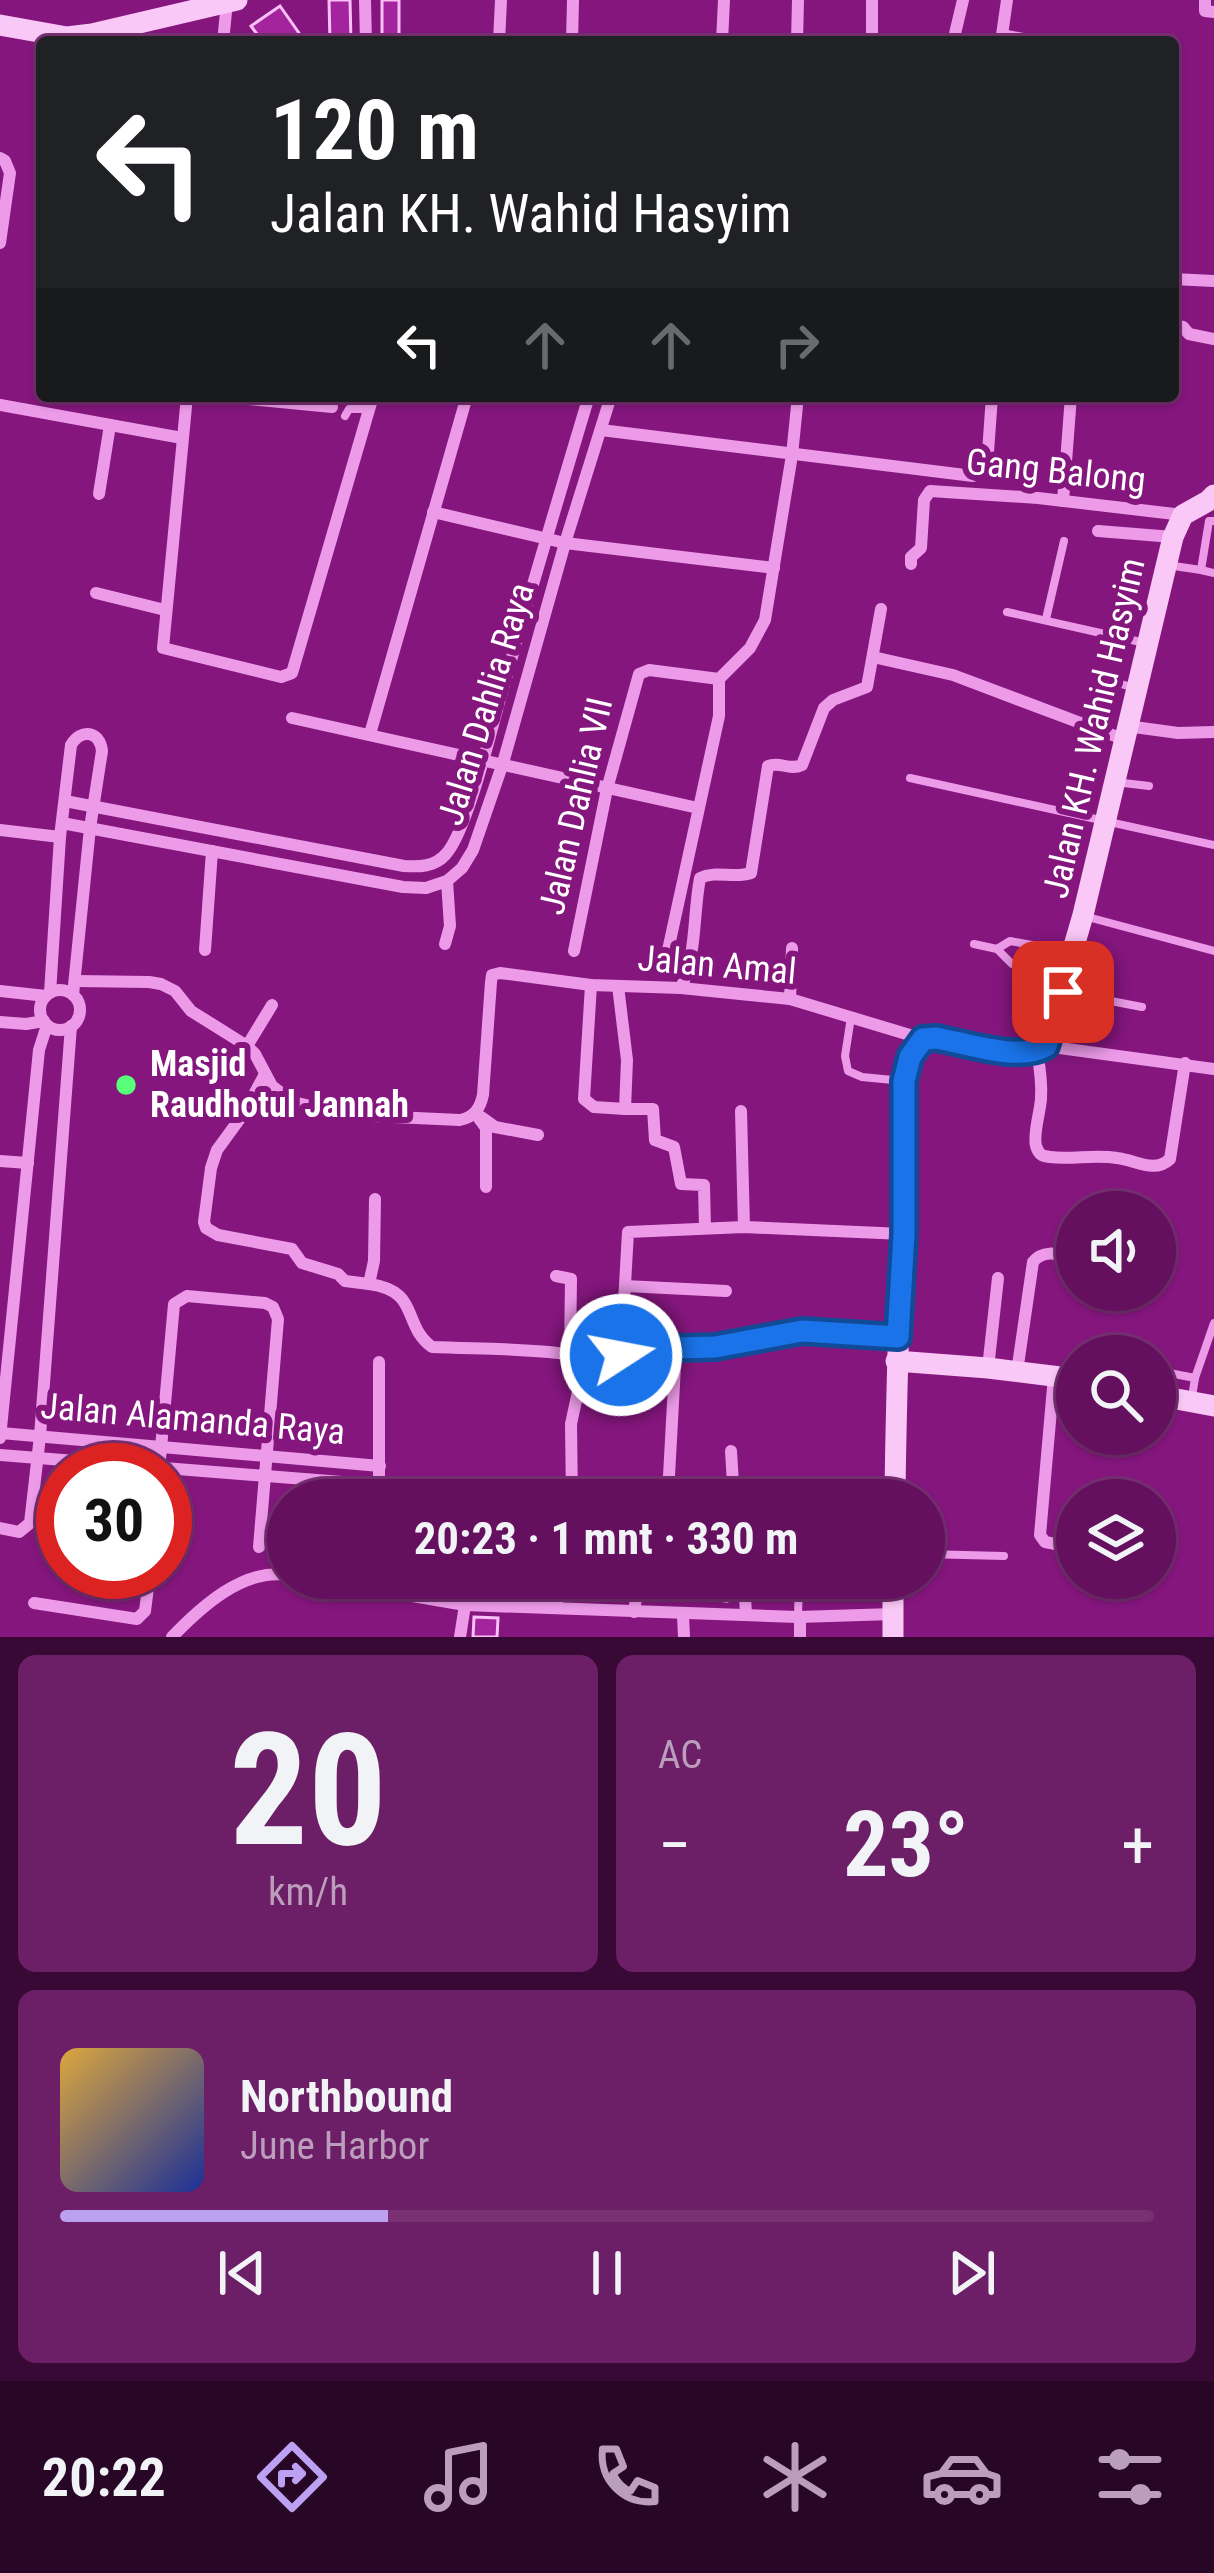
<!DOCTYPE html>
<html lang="id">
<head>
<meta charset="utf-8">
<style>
  :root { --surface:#64105e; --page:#6c1e67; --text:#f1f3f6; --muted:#bb9dbc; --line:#783073; --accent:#bca0f2 }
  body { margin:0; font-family:"Roboto Condensed",sans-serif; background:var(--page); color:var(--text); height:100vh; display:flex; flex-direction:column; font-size:45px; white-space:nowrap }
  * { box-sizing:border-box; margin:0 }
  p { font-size:39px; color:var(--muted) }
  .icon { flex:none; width:66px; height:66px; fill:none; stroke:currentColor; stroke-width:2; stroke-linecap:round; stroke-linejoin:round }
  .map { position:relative; height:1637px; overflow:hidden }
  .side { display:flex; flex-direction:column; gap:18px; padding:18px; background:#370934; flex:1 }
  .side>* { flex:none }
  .top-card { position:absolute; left:36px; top:36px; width:1143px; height:366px; border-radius:12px; box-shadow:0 3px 9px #0004,0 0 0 3px var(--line); background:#202124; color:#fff; overflow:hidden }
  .fabs { position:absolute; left:1056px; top:1191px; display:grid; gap:24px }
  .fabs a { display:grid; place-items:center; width:120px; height:120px; border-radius:50%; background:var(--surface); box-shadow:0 3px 9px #0004,0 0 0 3px var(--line); font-size:60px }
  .speed { position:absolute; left:36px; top:1443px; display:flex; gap:24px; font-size:60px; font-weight:700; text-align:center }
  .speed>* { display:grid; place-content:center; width:156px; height:156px; border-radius:50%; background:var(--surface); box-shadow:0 3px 9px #0004,0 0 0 3px var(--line); line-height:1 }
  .speed .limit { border:18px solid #d22; background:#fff; color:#111 }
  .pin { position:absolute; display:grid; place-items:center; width:102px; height:102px; color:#fff; margin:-51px; border-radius:24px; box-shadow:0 6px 18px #0006 }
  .me { position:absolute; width:132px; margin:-66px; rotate:79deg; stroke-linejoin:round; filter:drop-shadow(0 0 9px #0008) }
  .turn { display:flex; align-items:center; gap:42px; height:252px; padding:0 36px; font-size:54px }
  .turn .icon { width:156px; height:156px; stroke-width:2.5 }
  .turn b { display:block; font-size:84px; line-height:102px }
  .lanes { display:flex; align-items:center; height:114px; padding:0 36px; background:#0003; justify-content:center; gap:60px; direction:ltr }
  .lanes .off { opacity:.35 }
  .big { font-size:90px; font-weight:700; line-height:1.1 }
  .side .tile { flex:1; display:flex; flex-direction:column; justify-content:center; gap:18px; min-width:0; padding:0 42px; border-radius:18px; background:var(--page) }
  .side .dial { align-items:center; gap:0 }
  .dial b { font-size:156px; line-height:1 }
  .song { display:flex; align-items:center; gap:36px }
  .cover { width:144px; height:144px; border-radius:18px; background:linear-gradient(135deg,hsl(40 70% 55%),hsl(230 70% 35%)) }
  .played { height:12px; border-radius:6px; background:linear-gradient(90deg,var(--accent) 30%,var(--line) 30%) }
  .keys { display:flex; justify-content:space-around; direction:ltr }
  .heat { display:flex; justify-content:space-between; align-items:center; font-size:66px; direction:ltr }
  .side .tiles { flex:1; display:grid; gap:18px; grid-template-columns:1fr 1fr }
  .tile:last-child { grid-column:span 2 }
  .trip { position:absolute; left:267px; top:1479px; width:678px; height:120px; border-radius:60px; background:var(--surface); box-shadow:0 3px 9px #0004,0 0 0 3px var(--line); font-weight:700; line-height:120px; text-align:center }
  .tab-bar { display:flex; height:192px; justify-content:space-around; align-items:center; background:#280626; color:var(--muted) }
  .tab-bar .icon { width:84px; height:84px }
  .tab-bar .on { color:var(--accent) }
  .tab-bar b { font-size:54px; color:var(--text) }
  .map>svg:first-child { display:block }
  .building { fill:#a4249d; stroke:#fac0f7; stroke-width:3 }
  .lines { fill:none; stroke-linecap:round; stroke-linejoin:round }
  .lane { stroke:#ed9be9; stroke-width:8 }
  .street { stroke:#ed9be9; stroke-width:12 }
  .secondary { stroke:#f9c8f6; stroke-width:21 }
  .route-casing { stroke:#114b97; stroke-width:30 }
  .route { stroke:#1a73e8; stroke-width:21 }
  .poi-dot { fill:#57ff7b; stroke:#85167e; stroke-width:4.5 }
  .labels { text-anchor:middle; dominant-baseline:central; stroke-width:12; stroke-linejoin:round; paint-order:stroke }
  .street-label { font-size:36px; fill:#fff; stroke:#85167e }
  .poi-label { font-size:36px; font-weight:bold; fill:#fff; stroke:#85167e; text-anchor:start }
</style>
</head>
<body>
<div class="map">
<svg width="1214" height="1637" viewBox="0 0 1214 1637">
  <rect width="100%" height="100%" fill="#85167e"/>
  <g class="building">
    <polygon points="329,0 350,0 351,42 330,42"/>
    <polygon points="382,0 399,0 399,34 397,37 382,37"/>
    <polygon points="280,6 299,33 285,42 263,42 251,26"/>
    <polygon points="707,1578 729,1578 727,1601 705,1599"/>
    <polygon points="474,1617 498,1618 497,1637 473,1637"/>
  </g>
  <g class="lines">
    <g class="lane">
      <polyline points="345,416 349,409 369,409"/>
      <polyline points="1214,521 1209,521 1201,570 1214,573"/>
      <polyline points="1167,565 1201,570"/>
      <polyline points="1007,612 1145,643"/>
      <polyline points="1046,619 1064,541"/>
      <polyline points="1100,678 1135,688"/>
      <polyline points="910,778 1214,845"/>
      <polyline points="1115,782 1149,786"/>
      <polyline points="1084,916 1214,951"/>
      <polyline points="974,944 997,949 1012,964 1059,977"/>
      <polyline points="997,949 1010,941 1070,952"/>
      <polyline points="1064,992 1142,1007"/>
      <polyline points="851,1017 845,1056 848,1071 862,1077 903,1081"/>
      <polyline points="1164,1372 1195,1378"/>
      <polyline points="1192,1397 1195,1378 1214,1323"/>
      <polyline points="924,1554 1004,1556"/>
      <polyline points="798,1617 799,1578"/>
    </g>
    <g class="street">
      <polyline points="365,0 366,42"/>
      <polyline points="1007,0 1002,35 1038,42"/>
      <polyline points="1205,0 1205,11 1214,12"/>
      <polyline points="223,42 227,2"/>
      <polyline points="406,42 499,41"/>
      <polyline points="499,42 501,0"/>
      <polyline points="572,42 573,0"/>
      <polyline points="722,42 724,0"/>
      <polyline points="797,42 798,0"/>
      <polyline points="872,42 872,0"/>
      <polyline points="953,42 963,0"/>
      <polyline points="0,158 5,161 10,173 0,243"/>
      <polyline points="1173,279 1214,281"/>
      <polyline points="1173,325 1183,327 1189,334 1214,339"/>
      <polyline points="187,396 163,648 281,677 292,673 373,396"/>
      <polyline points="217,396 332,407"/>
      <polyline points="0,405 182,438"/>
      <polyline points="601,430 973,476 983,472 987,466 992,396"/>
      <polyline points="99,494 110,425"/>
      <polyline points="1063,501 1071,396"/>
      <polyline points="433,512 565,543 774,568"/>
      <polyline points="1098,531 1173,537"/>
      <polyline points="911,564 911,557 921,548 924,500 930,491 1038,498 1183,515"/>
      <polyline points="96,593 165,610"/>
      <polyline points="873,657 953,675 1123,739"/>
      <polyline points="292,718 698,808"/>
      <polyline points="1127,726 1178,733 1214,732"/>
      <polyline points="370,734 467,396"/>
      <path d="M65,801L404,866C419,867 435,867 446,854C466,832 489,739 498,706C527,603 558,499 589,396"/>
      <polyline points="62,823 403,887 426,888 447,881 462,868 473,850 503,763 565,543 611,396"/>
      <polyline points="0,830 60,837"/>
      <polyline points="445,944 450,926 447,881"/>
      <polyline points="205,950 212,851"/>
      <polyline points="574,951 607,789 639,674 649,670 719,679 750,648 765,620 792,455 798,396"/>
      <polyline points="665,964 719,716 719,679"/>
      <path d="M76,981L149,982L161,984L175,991L191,1011L247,1046L255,1054L272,1086L293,1102L350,1115L460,1120C474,1117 480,1109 483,1095L491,982L492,975L500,973L591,985L681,988L790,999L923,1039"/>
      <polyline points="591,985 584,1099 594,1107 625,1109"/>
      <polyline points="618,986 627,1060 625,1109 653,1109 655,1140 674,1147 681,1184 704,1185 705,1228"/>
      <path d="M681,988C697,953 693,915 700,878C716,870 734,879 751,873L768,766C780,761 789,771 802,765L824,708L833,700L867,687L881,609"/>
      <circle cx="60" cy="1010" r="20"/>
      <polyline points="0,991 46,996"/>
      <path d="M50,993L60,837L71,745C81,728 100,731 102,751L90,828L73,995"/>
      <polyline points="790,999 792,948"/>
      <polyline points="0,1022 26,1024 44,1021"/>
      <polyline points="247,1046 272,1005"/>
      <polyline points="1045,1046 1214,1069"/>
      <path d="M1037,1052C1040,1068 1042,1083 1041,1099C1040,1113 1033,1133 1036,1146C1039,1155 1042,1156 1050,1157C1072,1160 1094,1154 1117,1158C1136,1160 1154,1174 1170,1159L1185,1063"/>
      <polyline points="265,1074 244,1113 217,1150 211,1168 204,1222 206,1228 218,1235 292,1249 302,1263 338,1274 345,1281 369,1284"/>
      <polyline points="741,1111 744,1227"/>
      <polyline points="475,1113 486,1128 486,1187"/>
      <polyline points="481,1117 495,1127 538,1135"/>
      <polyline points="0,1161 28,1163"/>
      <path d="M375,1199L374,1261L369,1284C421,1291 401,1324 432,1347C476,1349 523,1348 567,1354C586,1356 604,1370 621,1355L628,1232L744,1227L903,1234"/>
      <polyline points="556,1276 571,1279 570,1354"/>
      <polyline points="625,1286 726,1291"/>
      <polyline points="623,1340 676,1348 715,1347 802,1331 898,1337"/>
      <polyline points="379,1362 379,1500"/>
      <polyline points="988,1368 998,1278"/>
      <path d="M1017,1372L1033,1262C1044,1248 1061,1255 1077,1258"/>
      <polyline points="1054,1376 1040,1535 1045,1542 1077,1548"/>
      <polyline points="1,1433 380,1466"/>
      <polyline points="0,1438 39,1050 47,1025"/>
      <polyline points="731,1451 734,1500"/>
      <polyline points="0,1455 380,1485"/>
      <polyline points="159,1470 174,1304 187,1296 265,1303 273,1307 278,1319 259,1547"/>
      <polyline points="572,1500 571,1424 585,1359"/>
      <polyline points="658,1500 665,1490 669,1476 676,1348"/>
      <polyline points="0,1528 19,1532 30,1523 40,1436 71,1026"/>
      <polyline points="308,1578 465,1605 798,1617 893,1614"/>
      <polyline points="557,1578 557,1608"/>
      <polyline points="744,1578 746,1615"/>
      <polyline points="34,1603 137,1619 145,1611 150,1572"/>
      <polyline points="634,1612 639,1578"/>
      <polyline points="683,1615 684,1637"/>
      <path d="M172,1637C201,1607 243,1568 288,1575"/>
      <polyline points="460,1637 465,1605"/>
      <polyline points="800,1637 800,1618"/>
    </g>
    <g class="secondary">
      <polyline points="0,25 67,37 92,34 237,0"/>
      <polyline points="896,1361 988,1368 1077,1379"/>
      <polyline points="1155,1395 1214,1406"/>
      <path d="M895,1500C896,1360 904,1221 904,1081L910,1057L923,1039L936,1038C966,1043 1019,1062 1045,1046L1083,915L1173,537L1183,515L1208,501L1214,495"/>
      <polyline points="893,1637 893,1578"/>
    </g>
  </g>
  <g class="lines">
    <g class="route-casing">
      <path id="route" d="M621,1355L622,1340L676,1348L715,1347L802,1331L898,1337L904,1234V1081L910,1057L923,1039L936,1038C966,1043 1019,1062 1046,1046L1063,992"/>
    </g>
    <use href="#route" class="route"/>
  </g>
  <circle class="poi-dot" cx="126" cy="1085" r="12"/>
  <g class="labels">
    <g class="street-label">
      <text transform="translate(1056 471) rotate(6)">Gang Balong</text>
      <text transform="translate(486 704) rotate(-73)">Jalan Dahlia Raya</text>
      <text transform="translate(1094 728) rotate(-77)">Jalan KH. Wahid Hasyim</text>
      <text transform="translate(576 806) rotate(-77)">Jalan Dahlia VII</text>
      <text transform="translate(717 965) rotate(5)">Jalan Amal</text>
      <text transform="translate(193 1419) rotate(5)">Jalan Alamanda Raya</text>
    </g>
    <g class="poi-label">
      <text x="150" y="1064">Masjid<tspan x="150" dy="41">Raudhotul Jannah</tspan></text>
    </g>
  </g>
</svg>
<div class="fabs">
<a><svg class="icon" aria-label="sound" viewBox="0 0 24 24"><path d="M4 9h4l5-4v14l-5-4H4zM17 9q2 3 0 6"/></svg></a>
<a><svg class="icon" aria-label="search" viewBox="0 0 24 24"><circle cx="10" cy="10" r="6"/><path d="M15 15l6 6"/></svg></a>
<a><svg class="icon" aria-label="layers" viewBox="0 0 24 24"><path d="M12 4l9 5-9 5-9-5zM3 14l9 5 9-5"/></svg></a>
</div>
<div class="speed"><div class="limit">30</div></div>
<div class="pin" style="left:1063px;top:992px;background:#d93025"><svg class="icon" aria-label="arrive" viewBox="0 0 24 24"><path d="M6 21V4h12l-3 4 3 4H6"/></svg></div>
<svg class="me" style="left:621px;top:1355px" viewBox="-20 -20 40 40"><circle r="17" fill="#1a73e8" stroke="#fff" stroke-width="3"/><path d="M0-11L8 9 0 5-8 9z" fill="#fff"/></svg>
<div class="trip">20:23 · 1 mnt · 330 m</div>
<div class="top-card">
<div class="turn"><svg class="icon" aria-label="left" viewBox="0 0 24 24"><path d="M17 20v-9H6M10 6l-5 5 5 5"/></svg><div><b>120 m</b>Jalan KH. Wahid Hasyim</div></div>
<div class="lanes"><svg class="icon" aria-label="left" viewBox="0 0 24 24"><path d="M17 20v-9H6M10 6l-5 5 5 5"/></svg><svg class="icon off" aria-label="ahead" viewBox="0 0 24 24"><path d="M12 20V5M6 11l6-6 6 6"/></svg><svg class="icon off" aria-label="ahead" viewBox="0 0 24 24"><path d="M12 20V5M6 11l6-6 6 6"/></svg><svg class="icon off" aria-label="right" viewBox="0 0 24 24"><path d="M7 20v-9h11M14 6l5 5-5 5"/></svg></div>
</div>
</div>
<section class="side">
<div class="tiles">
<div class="tile dial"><b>20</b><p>km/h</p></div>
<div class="tile"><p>AC</p>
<div class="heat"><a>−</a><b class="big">23°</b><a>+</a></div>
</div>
<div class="tile">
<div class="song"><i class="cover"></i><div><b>Northbound</b><p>June Harbor</p></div></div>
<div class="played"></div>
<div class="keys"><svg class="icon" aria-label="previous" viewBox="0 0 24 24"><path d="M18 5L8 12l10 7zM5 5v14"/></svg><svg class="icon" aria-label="pause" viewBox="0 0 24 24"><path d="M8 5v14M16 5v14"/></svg><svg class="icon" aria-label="next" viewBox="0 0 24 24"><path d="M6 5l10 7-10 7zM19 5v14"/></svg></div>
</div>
</div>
</section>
<nav class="tab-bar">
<b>20:22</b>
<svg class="icon on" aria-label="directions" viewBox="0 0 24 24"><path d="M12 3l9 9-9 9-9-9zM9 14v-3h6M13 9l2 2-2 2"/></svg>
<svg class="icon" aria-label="music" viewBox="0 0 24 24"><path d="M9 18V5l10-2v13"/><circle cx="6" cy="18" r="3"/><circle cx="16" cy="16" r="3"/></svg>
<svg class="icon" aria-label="phone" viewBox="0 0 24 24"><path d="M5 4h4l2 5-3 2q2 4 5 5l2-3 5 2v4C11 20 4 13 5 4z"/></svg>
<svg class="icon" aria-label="climate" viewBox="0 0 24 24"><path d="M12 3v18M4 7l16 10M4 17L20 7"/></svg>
<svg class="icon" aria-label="car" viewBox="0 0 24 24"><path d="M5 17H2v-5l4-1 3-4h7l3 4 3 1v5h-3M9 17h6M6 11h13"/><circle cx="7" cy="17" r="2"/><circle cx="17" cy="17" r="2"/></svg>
<svg class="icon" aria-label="filters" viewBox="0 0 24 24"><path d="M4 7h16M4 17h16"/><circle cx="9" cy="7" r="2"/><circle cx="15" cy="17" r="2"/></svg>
</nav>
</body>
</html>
